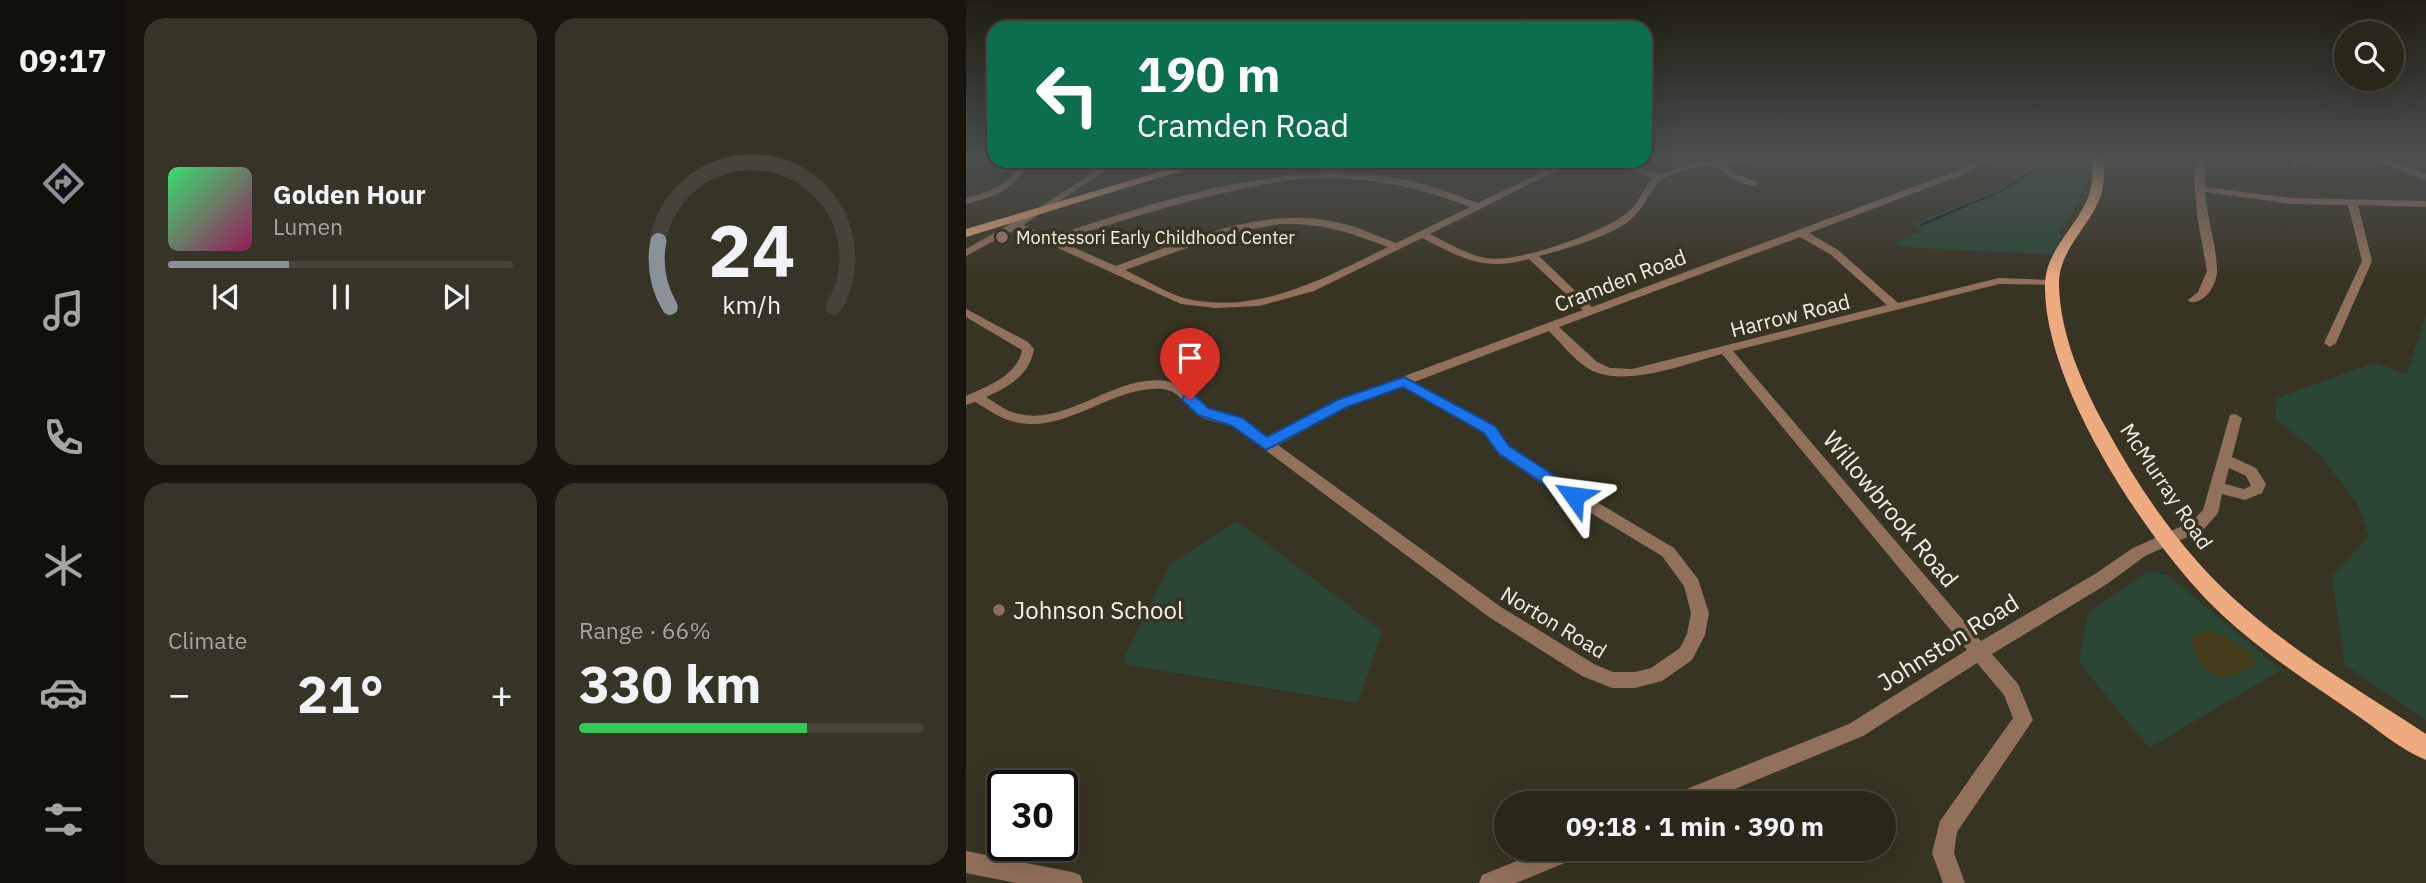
<!DOCTYPE html>
<html lang="en">
<head>
<meta charset="utf-8">
<style>
  :root { --surface:#2a271a; --page:#363327; --text:#f1f3f6; --muted:#a5a5a2; --line:#464439; --accent:#8c9099 }
  body { margin:0; font-family:"IBM Plex Sans",sans-serif; background:var(--page); color:var(--text); height:100vh; display:flex; flex-direction:column; font-size:26px; white-space:nowrap }
  * { box-sizing:border-box; margin:0 }
  p { font-size:23px; color:var(--muted) }
  .icon { flex:none; width:38px; height:38px; fill:none; stroke:currentColor; stroke-width:2; stroke-linecap:round; stroke-linejoin:round }
  .map { position:relative; flex:1; overflow:hidden }
  .details { display:flex; flex-direction:column; gap:18px; padding:18px; background:#17150e; width:840px }
  .details>* { flex:none }
  .hud { position:absolute; left:21px; top:21px; width:665px; height:147px; border-radius:21px; box-shadow:0 7px 28px #0002,0 0 0 2px var(--line); background:#0b6e4f; color:#fff; overflow:hidden }
  .controls { position:absolute; left:1368px; top:21px; display:grid; gap:14px }
  .controls a { display:grid; place-items:center; width:70px; height:70px; border-radius:50%; background:var(--surface); box-shadow:0 7px 28px #0002,0 0 0 2px var(--line); font-size:35px }
  .speed { position:absolute; left:21px; top:770px; display:flex; gap:14px; font-size:35px; font-weight:700; text-align:center }
  .speed>* { display:grid; place-content:center; width:91px; height:91px; border-radius:50%; background:var(--surface); box-shadow:0 7px 28px #0002,0 0 0 2px var(--line); line-height:1 }
  .speed .limit { border:4px solid #111; border-radius:10px; background:#fff; color:#111 }
  .pin { position:absolute; display:grid; place-items:center; width:60px; height:60px; color:#fff; margin:-72px -30px; border-radius:50% 50% 50% 0; rotate:-45deg; box-shadow:0 0 7px #0007 }
  .pin .icon { rotate:45deg }
  .me { position:absolute; width:77px; margin:-38px; rotate:301deg; stroke-linejoin:round; filter:drop-shadow(0 0 5px #0008) }
  .turn { display:flex; align-items:center; gap:24px; height:147px; padding:0 35px; font-size:32px }
  .turn .icon { width:91px; height:91px; stroke-width:2.5 }
  .turn b { display:block; font-size:49px; line-height:60px }
  .big { font-size:52px; font-weight:700; line-height:1.1 }
  .details .widget { flex:1; display:flex; flex-direction:column; justify-content:center; gap:10px; min-width:0; padding:0 24px; border-radius:21px; background:var(--page) }
  .details .dial { align-items:center; gap:0 }
  .dial svg { height:182px; overflow:visible; fill:none; stroke:var(--line); stroke-width:7; stroke-linecap:round; text-anchor:middle }
  .dial text { fill:var(--text); stroke:none }
  .song { display:flex; align-items:center; gap:21px }
  .cover { width:84px; height:84px; border-radius:10px; background:linear-gradient(135deg,hsl(140 70% 55%),hsl(330 70% 35%)) }
  .played { height:7px; border-radius:4px; background:linear-gradient(90deg,var(--accent) 35%,var(--line) 35%) }
  .keys { display:flex; justify-content:space-around; direction:ltr }
  .heat { display:flex; justify-content:space-between; align-items:center; font-size:38px; direction:ltr }
  .charge { height:10px; border-radius:5px; background:linear-gradient(90deg,#34c759 66%,var(--line) 0) }
  .details .tiles { flex:1; display:grid; gap:18px; grid-template-columns:repeat(2,1fr) }
  .trip { position:absolute; left:528px; top:791px; width:402px; height:70px; border-radius:35px; background:var(--surface); box-shadow:0 7px 28px #0002,0 0 0 2px var(--line); font-weight:700; line-height:70px; text-align:center }
  main { display:flex; flex:1; min-height:0 }
  .menu { display:flex; flex-direction:column; width:126px; justify-content:space-around; align-items:center; background:#11100a; color:var(--muted) }
  .menu .icon { width:49px; height:49px }
  .menu .current { color:var(--accent) }
  .menu b { font-size:32px; color:var(--text) }
  .map>svg:first-child { display:block }
  .green { fill:#2c4635 }
  .sand { fill:#443c1b }
  .lines { fill:none; stroke-linecap:round; stroke-linejoin:round }
  .stream { stroke:#001a29; stroke-width:2 }
  .minor { fill:#91715c; fill-rule:evenodd }
  .major { fill:#eeab80; fill-rule:evenodd }
  .route { fill:#1a73e8; stroke:#114b97; stroke-width:2 }
  .education-dot { fill:#8d6e63; stroke:#383423; stroke-width:2.5 }
  .labels { text-anchor:middle; dominant-baseline:central; stroke-width:7; stroke-linejoin:round; paint-order:stroke }
  .far-poi-label { font-size:18px; fill:#f4f2e8; stroke:#383423; text-anchor:start }
  .street-label { font-size:21px; fill:#f4f2e8; stroke:#383423 }
  .near-street-label { font-size:24px; fill:#f4f2e8; stroke:#383423 }
  .near-poi-label { font-size:24px; fill:#f4f2e8; stroke:#383423; text-anchor:start }
</style>
</head>
<body>
<main>
<nav class="menu">
<b>09:17</b>
<svg class="icon current" aria-label="directions" viewBox="0 0 24 24"><path d="M12 3l9 9-9 9-9-9zM9 14v-3h6M13 9l2 2-2 2"/></svg>
<svg class="icon" aria-label="music" viewBox="0 0 24 24"><path d="M9 18V5l10-2v13"/><circle cx="6" cy="18" r="3"/><circle cx="16" cy="16" r="3"/></svg>
<svg class="icon" aria-label="phone" viewBox="0 0 24 24"><path d="M5 4h4l2 5-3 2q2 4 5 5l2-3 5 2v4C11 20 4 13 5 4z"/></svg>
<svg class="icon" aria-label="climate" viewBox="0 0 24 24"><path d="M12 3v18M4 7l16 10M4 17L20 7"/></svg>
<svg class="icon" aria-label="car" viewBox="0 0 24 24"><path d="M5 17H2v-5l4-1 3-4h7l3 4 3 1v5h-3M9 17h6M6 11h13"/><circle cx="7" cy="17" r="2"/><circle cx="17" cy="17" r="2"/></svg>
<svg class="icon" aria-label="filters" viewBox="0 0 24 24"><path d="M4 7h16M4 17h16"/><circle cx="9" cy="7" r="2"/><circle cx="15" cy="17" r="2"/></svg>
</nav>
<section class="details">
<div class="tiles">
<div class="widget">
<div class="song"><i class="cover"></i><div><b>Golden Hour</b><p>Lumen</p></div></div>
<div class="played"></div>
<div class="keys"><svg class="icon" aria-label="previous" viewBox="0 0 24 24"><path d="M18 5L8 12l10 7zM5 5v14"/></svg><svg class="icon" aria-label="pause" viewBox="0 0 24 24"><path d="M8 5v14M16 5v14"/></svg><svg class="icon" aria-label="next" viewBox="0 0 24 24"><path d="M6 5l10 7-10 7zM19 5v14"/></svg></div>
</div>
<div class="widget dial"><svg viewBox="0 0 100 80">
<path d="M14 69A42 42 0 1 1 86 69"/>
<path d="M14 69A42 42 0 0 1 9 40" stroke="#8c9099"/>
<text x="50" y="56" font-size="32" font-weight="700">24</text>
<text x="50" y="72" font-size="11">km/h</text>
</svg></div>
<div class="widget"><p>Climate</p>
<div class="heat"><a>−</a><b class="big">21°</b><a>+</a></div>
</div>
<div class="widget"><p>Range · 66%</p><b class="big">330 km</b><div class="charge"></div></div>
</div>
</section>
<div class="map">
<svg width="1460" height="883" viewBox="0 0 1460 883">
  <rect width="100%" height="100%" fill="#383423"/>
  <g class="green">
    <polygon points="1076,158 1123,158 1119,189 1093,234 1097,236 1087,255 941,247 927,243 957,231 945,224 1035,188 1078,162"/>
    <polygon points="1460,315 1460,720 1379,665 1366,577 1403,536 1392,504 1354,455 1309,418 1311,398 1408,363 1441,374"/>
    <polygon points="271,521 416,631 392,703 160,665 158,658 204,564"/>
    <polygon points="1182,571 1202,575 1315,670 1183,748 1113,662 1122,613"/>
  </g>
  <path class="sand" d="M1243,631C1259,635 1285,648 1291,665C1283,668 1274,674 1265,676C1243,681 1227,657 1226,639L1232,633Z"/>
  <g class="lines">
    <polyline class="stream" points="955,225 1035,191 1078,164"/>
    <g class="minor">
      <path d="M765,158H794L790,161L758,164L770,174L791,182V186C775,186 761,176 749,165C730,167 702,170 689,187C679,200 674,214 659,224C633,240 602,248 573,256L626,307L990,171L1017,158H1028L996,175L843,233L872,250L932,303L1033,278L1086,280L1090,281V285L1033,284L767,351L1015,641L1129,574L1167,548L1225,522L1237,510L1264,415L1269,414L1276,418L1266,457L1290,468L1300,484L1296,493L1279,500L1256,494L1252,513L1237,530L1179,556L1141,584L1026,654L1052,684L1067,720L991,832L988,853L999,883H977L966,853L974,821L1047,718L1038,695L1011,663L897,736L735,803H700L703,796L883,724L1001,650L756,354C719,364 658,389 623,369C607,359 596,344 583,331L448,382L528,426L543,447L577,470L708,548L732,579L743,613L739,635L726,660L696,681L669,688H646L616,676L523,617L266,425C256,423 245,422 235,417C222,409 213,390 197,389C143,385 97,439 42,420C30,416 20,408 9,402L0,405V396C22,386 51,376 56,350L0,317V309L62,342L68,349C64,375 42,387 20,397C29,402 38,410 49,413C101,428 147,374 200,381C220,384 228,401 244,410C254,415 266,414 276,419C285,423 294,432 302,438L371,401L617,310L563,259C518,272 496,258 456,238L348,291L293,306L250,308L215,304L50,229L0,256V249L76,206L144,161H154L57,225L84,237C197,200 310,160 430,178C458,182 485,193 512,203L578,171L551,161H564L585,168L599,161H610L464,234C482,243 500,254 519,258C550,264 636,233 661,213C673,204 677,188 687,178L636,161H649L694,174L729,163ZM342,178C406,178 444,184 504,207L430,243C411,236 393,227 374,223C297,204 220,241 150,266L93,241C175,214 256,188 342,178ZM314,224C360,224 379,231 422,247C360,277 294,315 222,299C201,294 179,279 159,270L260,234ZM834,237L864,254L921,305L666,369L644,368L631,362L593,327ZM436,386L518,432L533,453L567,478L696,556L718,586L725,613L721,634L714,648L685,668L669,672H647L628,664L535,607L312,445L381,407ZM1263,468L1280,476L1285,486L1278,489L1259,484Z"/>
      <path d="M1231,158H1239V187L1325,198L1460,201V207L1392,205L1406,261L1370,343L1364,347L1358,343L1396,261L1382,205L1325,204L1239,192C1241,218 1250,243 1251,268C1252,283 1240,304 1224,302L1222,300L1232,292L1241,271L1231,215L1228,174Z"/>
      <polygon points="1339,158 1352,158 1328,167 1324,164"/>
      <polygon points="1404,158 1416,158 1460,174 1460,180"/>
      <path d="M55,161H63C52,189 27,197 0,204V198C23,192 45,185 55,161Z"/>
      <polygon points="580,849 616,849 613,857 550,883 513,883 516,875"/>
      <polygon points="0,851 106,872 114,875 117,883 50,883 0,873"/>
    </g>
    <g class="major">
      <path d="M1127,158H1137C1138,170 1139,183 1135,195C1124,227 1092,250 1093,285C1094,334 1116,384 1139,426C1172,487 1213,548 1265,596C1323,650 1394,690 1460,734V760C1435,750 1411,729 1389,714C1341,681 1291,649 1249,608C1180,540 1077,384 1079,284C1080,249 1112,226 1123,195C1127,183 1127,170 1127,158Z"/>
      <polygon points="230,161 247,161 0,237 0,229"/>
    </g>
  </g>
  <linearGradient id="sky" x2="0" y2="1"><stop stop-color="#1f1d13"/><stop offset="0.56" stop-color="#4d5050"/><stop offset="1" stop-color="#4d5050" stop-opacity="0"/></linearGradient>
  <rect width="1460" height="282" fill="url(#sky)"/>
  <polygon class="route" points="438,377 529,426 543,446 614,492 617,496 614,500 602,500 532,453 518,433 437,387 381,407 300,450 266,426 232,415 216,400 218,396 229,396 242,408 277,418 301,437 371,400"/>
  <g class="education-dot">
    <circle cx="36" cy="237" r="7"/>
    <circle cx="33" cy="610" r="7"/>
  </g>
  <g class="labels">
    <g class="far-poi-label">
      <text x="50" y="237">Montessori Early Childhood Center</text>
    </g>
    <g class="street-label">
      <text transform="translate(654 280) rotate(-21)">Cramden Road</text>
      <text transform="translate(824 315) rotate(-14)">Harrow Road</text>
      <text transform="translate(1201 486) rotate(56)">McMurray Road</text>
      <text transform="translate(588 622) rotate(31)">Norton Road</text>
    </g>
    <g class="near-street-label">
      <text transform="translate(925 509) rotate(50)">Willowbrook Road</text>
      <text transform="translate(982 642) rotate(-32)">Johnston Road</text>
    </g>
    <g class="near-poi-label">
      <text x="47" y="610">Johnson School</text>
    </g>
  </g>
</svg>
<div class="controls">
<a><svg class="icon" aria-label="search" viewBox="0 0 24 24"><circle cx="10" cy="10" r="6"/><path d="M15 15l6 6"/></svg></a>
</div>
<div class="speed"><div class="limit">30</div></div>
<div class="pin" style="left:224px;top:400px;background:#d93025"><svg class="icon" aria-label="arrive" viewBox="0 0 24 24"><path d="M6 21V4h12l-3 4 3 4H6"/></svg></div>
<svg class="me" style="left:608px;top:496px" viewBox="-20 -20 40 40"><path d="M0-17L14 15 0 8-14 15z" fill="#1a73e8" stroke="#fff" stroke-width="4"/></svg>
<div class="trip">09:18 · 1 min · 390 m</div>
<div class="hud">
<div class="turn"><svg class="icon" aria-label="left" viewBox="0 0 24 24"><path d="M17 20v-9H6M10 6l-5 5 5 5"/></svg><div><b>190 m</b>Cramden Road</div></div>
</div>
</div>
</main>
</body>
</html>
